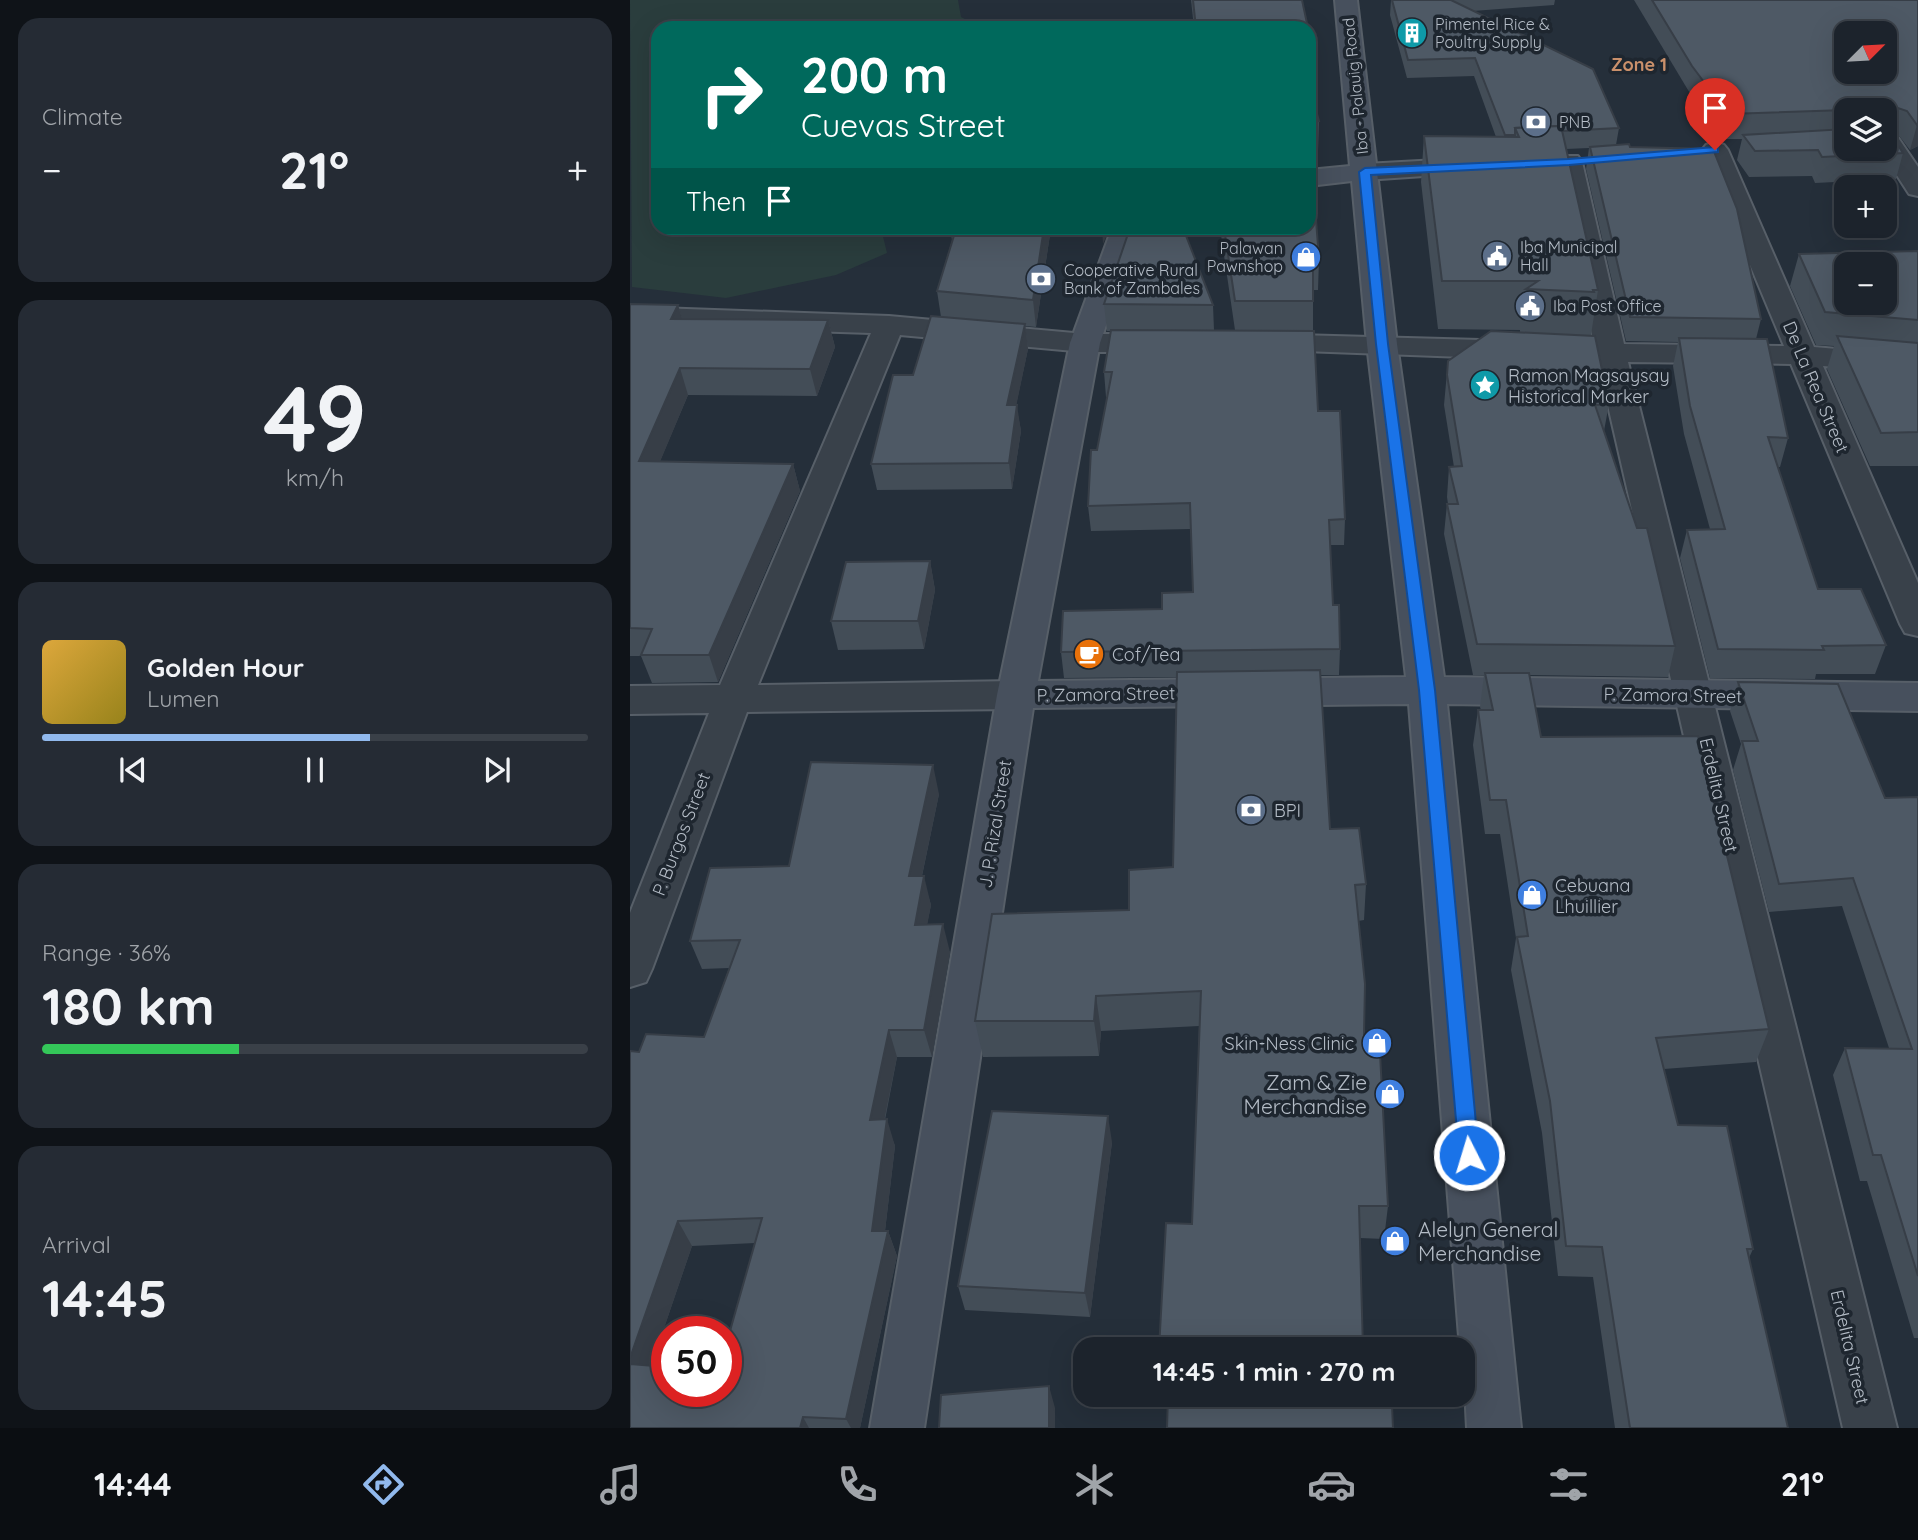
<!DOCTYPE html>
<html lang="en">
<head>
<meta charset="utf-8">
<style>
  :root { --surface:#1c232c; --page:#252b34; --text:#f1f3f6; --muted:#a0a4a9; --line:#3a4048; --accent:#91b9ed }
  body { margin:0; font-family:Quicksand,sans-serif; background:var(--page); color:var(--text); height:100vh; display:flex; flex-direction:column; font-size:26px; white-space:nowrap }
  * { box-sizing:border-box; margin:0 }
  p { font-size:23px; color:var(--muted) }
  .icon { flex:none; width:38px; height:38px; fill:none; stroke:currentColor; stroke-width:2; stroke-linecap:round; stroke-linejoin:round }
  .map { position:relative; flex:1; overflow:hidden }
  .panel { display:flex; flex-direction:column; gap:18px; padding:18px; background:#0f1318; width:630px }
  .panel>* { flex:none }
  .hud { position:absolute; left:21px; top:21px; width:665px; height:214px; border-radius:21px; box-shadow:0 7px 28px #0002,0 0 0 2px var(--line); background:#00695c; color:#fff; overflow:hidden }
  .needle { width:46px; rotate:66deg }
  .fabs { position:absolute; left:1204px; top:21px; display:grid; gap:14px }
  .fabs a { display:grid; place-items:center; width:63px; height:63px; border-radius:14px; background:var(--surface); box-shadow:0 7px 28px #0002,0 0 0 2px var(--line); font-size:35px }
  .speed { position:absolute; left:21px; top:1316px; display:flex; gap:14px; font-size:35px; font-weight:700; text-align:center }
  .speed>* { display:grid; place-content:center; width:91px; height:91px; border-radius:50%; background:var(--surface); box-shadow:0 7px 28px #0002,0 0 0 2px var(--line); line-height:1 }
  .speed .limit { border:10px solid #d22; background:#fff; color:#111 }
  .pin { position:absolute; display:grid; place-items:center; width:60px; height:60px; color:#fff; margin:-72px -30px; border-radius:50% 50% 50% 0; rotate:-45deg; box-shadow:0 0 7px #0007 }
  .pin .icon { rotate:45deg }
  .me { position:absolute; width:77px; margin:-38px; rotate:355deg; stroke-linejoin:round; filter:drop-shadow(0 0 5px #0008) }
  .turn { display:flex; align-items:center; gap:24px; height:147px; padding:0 35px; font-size:32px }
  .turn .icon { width:91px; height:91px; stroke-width:2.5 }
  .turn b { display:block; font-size:49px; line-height:60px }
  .then { display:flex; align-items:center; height:66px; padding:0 35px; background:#0003; gap:14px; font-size:26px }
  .big { font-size:52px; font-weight:800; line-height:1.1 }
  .panel .card { flex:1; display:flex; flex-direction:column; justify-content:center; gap:10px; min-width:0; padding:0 24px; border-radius:21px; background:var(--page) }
  .panel .dial { align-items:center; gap:0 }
  .dial b { font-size:91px; line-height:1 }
  .song { display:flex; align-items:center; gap:21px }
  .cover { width:84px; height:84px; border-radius:10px; background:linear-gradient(135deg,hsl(40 70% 55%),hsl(50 70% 35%)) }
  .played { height:7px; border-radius:4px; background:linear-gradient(90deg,var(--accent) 60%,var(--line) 60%) }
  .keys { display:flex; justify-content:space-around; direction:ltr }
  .heat { display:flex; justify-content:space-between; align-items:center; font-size:38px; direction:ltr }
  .charge { height:10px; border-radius:5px; background:linear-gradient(90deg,#34c759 36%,var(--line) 0) }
  .trip { position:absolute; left:443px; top:1337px; width:402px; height:70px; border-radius:21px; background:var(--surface); box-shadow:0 7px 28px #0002,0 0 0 2px var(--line); font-weight:800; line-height:70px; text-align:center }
  .tabs { display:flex; height:112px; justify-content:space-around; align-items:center; background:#0b0e12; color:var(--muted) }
  .tabs .icon { width:49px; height:49px }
  .tabs .active { color:var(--accent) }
  .tabs b { font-size:32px; color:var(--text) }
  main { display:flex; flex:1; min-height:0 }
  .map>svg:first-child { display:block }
  .green { fill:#2a3d3d }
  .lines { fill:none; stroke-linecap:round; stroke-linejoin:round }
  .street-casing { stroke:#575f68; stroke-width:4 }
  .secondary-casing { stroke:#575f68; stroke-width:4 }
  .street { fill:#39414a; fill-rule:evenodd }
  .secondary { fill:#47505d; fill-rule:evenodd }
  .wall { fill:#434d57; fill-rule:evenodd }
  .shaded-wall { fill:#373e47 }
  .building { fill:#4e5965; stroke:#373e47; stroke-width:2; fill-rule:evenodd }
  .route { fill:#1a73e8; stroke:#114b97; stroke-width:2 }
  .labels { text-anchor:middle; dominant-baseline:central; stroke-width:7; stroke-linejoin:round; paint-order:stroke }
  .far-poi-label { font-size:16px; fill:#b4bcc6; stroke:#1e262f; text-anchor:start }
  .far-street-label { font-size:16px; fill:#b4bcc6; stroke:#1e262f }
  .far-quarter-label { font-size:18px; font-weight:bold; fill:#ca906b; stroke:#1e262f }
  .poi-label { font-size:18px; fill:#b4bcc6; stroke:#1e262f; text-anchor:start }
  .street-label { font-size:18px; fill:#b4bcc6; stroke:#1e262f }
  .near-poi-label { font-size:21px; fill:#b4bcc6; stroke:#1e262f; text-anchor:end }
</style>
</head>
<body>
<main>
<section class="panel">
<div class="card"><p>Climate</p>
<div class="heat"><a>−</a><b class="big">21°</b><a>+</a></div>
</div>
<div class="card dial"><b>49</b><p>km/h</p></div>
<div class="card">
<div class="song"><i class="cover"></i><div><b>Golden Hour</b><p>Lumen</p></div></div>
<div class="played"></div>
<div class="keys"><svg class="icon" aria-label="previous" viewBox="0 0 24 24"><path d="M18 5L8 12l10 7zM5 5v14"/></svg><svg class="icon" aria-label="pause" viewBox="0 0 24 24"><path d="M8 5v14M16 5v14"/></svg><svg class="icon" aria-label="next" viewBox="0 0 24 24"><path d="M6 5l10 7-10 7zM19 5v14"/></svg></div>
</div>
<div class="card"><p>Range · 36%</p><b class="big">180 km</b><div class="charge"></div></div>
<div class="card"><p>Arrival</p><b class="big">14:45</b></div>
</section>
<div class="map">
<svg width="1288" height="1428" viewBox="0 0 1288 1428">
  <rect width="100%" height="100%" fill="#252f3a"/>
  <polygon class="green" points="0,0 328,0 331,17 352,28 28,28 28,228 251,228 257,253 206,275 96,298 2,287"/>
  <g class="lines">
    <g class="street-casing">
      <g id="street">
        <polygon points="1260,136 1269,139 1288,167 1288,196 1279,194 1250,149 1255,149 1255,138"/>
        <polygon points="1085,142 1094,145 1098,150 1184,347 1288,356 1288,374 1193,366 1288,583 1288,636 1275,633 1270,624 1161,364 998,362 1267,1428 1213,1428 968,362 944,359 940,353 944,347 964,344 926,162 930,156 948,156 952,162 994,344 1154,346 1072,150 1076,145"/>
        <polygon points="844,158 853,160 857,166 853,172 735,180 726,178 722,172 726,166 735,164"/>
        <polygon points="0,307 259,316 455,334 531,334 542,337 546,343 542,349 531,352 455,352 270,335 128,685 386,681 399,685 405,695 399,705 386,709 117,712 22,969 16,982 0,987 0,913 79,713 0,714 0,686 90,685 241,333 0,325"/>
        <polygon points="633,334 887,341 898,344 902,350 898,356 887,359 622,349 618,343 622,337"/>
      </g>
    </g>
    <g class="secondary-casing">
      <polygon id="secondary" points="705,0 727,0 767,344 814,677 1288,683 1288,711 817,704 891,1428 837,1428 833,1349 830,1349 779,704 403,708 294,1428 240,1428 367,695 440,343 482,228 509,228 470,343 408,681 776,677 737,344 722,181 679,186 679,170 720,166"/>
    </g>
    <use href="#street" class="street"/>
    <use href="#secondary" class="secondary"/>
  </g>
  <g class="wall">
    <polygon points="561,0 672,0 678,28 564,28"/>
    <polygon points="761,0 925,0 924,5 843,11 989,128 986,145 1000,147 1131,319 1126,339 1158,438 1150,467 1148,467 1188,589 1256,645 1245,674 1186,674 1185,679 1080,678 1050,558 1057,530 1080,529 1054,434 1043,366 1048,342 996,341 956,169 959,148 936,149 968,290 961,335 979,404 974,431 1045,646 1038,677 899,675 911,737 1139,1029 1126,1062 1034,1069 1048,1125 1123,1249 1119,1258 1158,1428 985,1428 963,1277 928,1276 912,1133 881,970 886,938 870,834 855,834 843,745 848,710 851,710 850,707 854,675 843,675 814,534 817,504 818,504 817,497 819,467 824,467 814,405 818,361 890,332 890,330 808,329 791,182 794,136 866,137 844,76 777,78 760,15"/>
    <path d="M1004,0H1288V146L1280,150L1270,137L1261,134L1273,153L1266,179L1185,183L1182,176L1119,177L1107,160L1112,139H1092L1058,90ZM1216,110H1255L1216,149Z"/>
    <polygon points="679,34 682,96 689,121 688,151 679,152"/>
    <polygon points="421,228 406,327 395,326 398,349 386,405 391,431 382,489 247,490 241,464 311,317 307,291 322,240 320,229"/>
    <polygon points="590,228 679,228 689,259 688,290 683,290 683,331 688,411 715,519 714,545 700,545 703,605 710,649 709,675 690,675 700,829 736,884 734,920 728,921 734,1034 758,1206 754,1239 730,1238 562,1224 569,1026 471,1031 469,1056 353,1057 345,1021 499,910 543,867 547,677 434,678 431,652 532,609 563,592 561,529 461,531 458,506 467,450 477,397 476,397 474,372 481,331 477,331 474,304 583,305 584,330 605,330"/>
    <polygon points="1288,251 1288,466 1240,466 1197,369 1204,346 1186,345 1160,286 1169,254"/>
    <polygon points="0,304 48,305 52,319 198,320 205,347 187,396 58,395 30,461 163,464 170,491 88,682 22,683 11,656 0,656"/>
    <polygon points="300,561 305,590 294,649 208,650 201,621"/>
    <polygon points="1108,682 1255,798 1288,797 1288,1338 1284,1338 1237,1181 1230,1181 1203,1075 1215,1048 1259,1048 1212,906 1139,912 1103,770 1111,744 1100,711"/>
    <path d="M309,794L292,876L301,905L297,924L320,952L302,1057H267L255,1120L265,1146L255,1231H258L267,1256L230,1428H0L9,1052L74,1037L99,968L72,969L60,941L159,866ZM125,1243L96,1391L21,1366L62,1246Z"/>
    <polygon points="482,1142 460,1317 335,1310 328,1286"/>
  </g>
  <g class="shaded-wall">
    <polygon points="1268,108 1261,134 1255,126 1260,111"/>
    <polygon points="1288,124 1288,146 1280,150 1287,125"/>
    <polygon points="414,228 421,228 406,327 403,300"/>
    <polygon points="472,228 480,228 473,244"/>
    <polygon points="48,305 56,332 41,319"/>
    <polygon points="198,320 205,347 187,396 180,369"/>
    <polygon points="395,324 398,349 381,431 377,405"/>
    <polygon points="50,368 58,395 19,488 9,461"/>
    <polygon points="387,405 391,431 382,489 379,463"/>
    <polygon points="163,464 170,491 88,682 79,655"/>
    <polygon points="300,561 305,590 294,649 288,621"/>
    <polygon points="303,765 309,794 286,904 279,876"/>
    <polygon points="294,876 301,905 292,953 285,925"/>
    <polygon points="313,924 320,952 302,1057 294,1030"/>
    <polygon points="466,996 471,1031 469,1056 464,1021"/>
    <polygon points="259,1030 267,1057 249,1146 240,1120"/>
    <polygon points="478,1116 482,1142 460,1317 455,1293"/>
    <polygon points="257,1119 265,1146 252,1256 242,1231"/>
    <polygon points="48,1221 62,1246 14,1387 0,1367 0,1358"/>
    <polygon points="258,1231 267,1256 230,1428 221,1428 216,1419"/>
    <polygon points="419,1386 425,1408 425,1428 419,1428"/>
    <polygon points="173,1417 179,1428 170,1428"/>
  </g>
  <g class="building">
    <polygon points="563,0 672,0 678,28 566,28"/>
    <polygon points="762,0 821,0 963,69 989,128 932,131 931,126 885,128 885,135 875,135 845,58 778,60"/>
    <path d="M1022,0H1288V124L1287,125L1277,111L1268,108L1260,111V121L1255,125L1273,153L1192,157L1188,150L1125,151L1113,135L1216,129V149H1255V110H1216L1098,114L1062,66ZM1216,33H1255V72H1216Z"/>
    <polygon points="679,34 683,50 682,96 689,121 679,122"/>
    <polygon points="931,126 968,290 963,290 964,292 896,289 908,281 812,281 794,136 889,137 885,128"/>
    <polygon points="999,144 1000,147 1083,149 1107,209 1131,319 1000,317 960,147"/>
    <polygon points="679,175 683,180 689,259 683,259 683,301 605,301 594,228 679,228"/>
    <polygon points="321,228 414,228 403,300 307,291 326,229 320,229"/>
    <polygon points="500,228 553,228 583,305 474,304"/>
    <path d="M1288,251V320L1195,312L1169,254ZM1216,264H1255V303H1216Z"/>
    <polygon points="0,304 48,305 41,319 198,320 180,369 50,368 9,461 163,464 79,655 11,655 22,629 0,628"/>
    <polygon points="301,316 395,324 377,405 387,405 379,463 241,464 263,375 283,375"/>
    <polygon points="481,330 684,331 688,411 710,411 715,519 699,520 703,605 709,605 710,649 431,652 433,611 532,609 532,593 563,592 560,503 458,506 461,450 467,450 482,372 474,372"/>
    <polygon points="861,331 965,336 979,404 965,405 1007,528 1017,528 1045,646 847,644 817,504 828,504 819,467 832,466 817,375 818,361"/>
    <polygon points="1207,336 1288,343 1288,432 1251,433"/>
    <polygon points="1049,338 1137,339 1158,438 1138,437 1188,589 1231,589 1256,645 1192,646 1194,650 1088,649 1057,530 1095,529 1060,406"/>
    <polygon points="300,561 288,621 201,621 216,562"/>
    <polygon points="690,670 700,829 729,828 736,884 725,885 735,984 734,1034 749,1034 758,1206 729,1206 733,1349 529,1349 536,1223 562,1224 571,991 466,996 464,1021 345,1021 362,914 499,910 499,870 543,867 547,672"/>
    <polygon points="855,673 899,673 911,737 1068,736 1139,1029 1026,1038 1048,1125 1097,1126 1123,1249 1117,1249 1158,1428 1000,1428 972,1247 936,1246 920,1101 887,937 898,936 876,800 860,800 848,710 863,710"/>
    <polygon points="1108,682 1208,684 1255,798 1288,797 1288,1276 1251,1155 1243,1155 1215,1048 1282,1049 1223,878 1149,884 1112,741 1128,741"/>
    <polygon points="181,762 303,765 279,876 294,876 285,925 313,924 294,1030 259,1030 240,1120 257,1119 242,1231 258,1231 216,1419 173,1417 170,1428 0,1428 0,1364 37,1367 37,1391 96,1391 96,1345 132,1218 48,1221 0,1358 0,1051 9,1052 16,1034 74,1037 110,940 60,941 80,868 159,866"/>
    <polygon points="362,1111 478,1116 455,1293 328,1286"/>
    <polygon points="419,1386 419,1428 309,1428 311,1395"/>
    <polygon points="538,1395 734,1395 734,1405 762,1405 763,1428 537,1428"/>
  </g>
  <polygon class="route" points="1085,147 1088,148 1088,152 939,165 741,175 758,344 805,690 849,1155 846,1161 839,1164 832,1161 829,1155 789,690 746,344 729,172 735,168 939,159"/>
  <defs>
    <g id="building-disc" transform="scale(1.575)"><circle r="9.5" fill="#0f9aa8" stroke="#1e262f"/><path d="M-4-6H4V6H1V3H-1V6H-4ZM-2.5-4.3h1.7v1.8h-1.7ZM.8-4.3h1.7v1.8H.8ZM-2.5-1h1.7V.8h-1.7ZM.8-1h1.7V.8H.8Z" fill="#fff"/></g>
    <g id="bank-disc" transform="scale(1.575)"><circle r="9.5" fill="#5c6f8a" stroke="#1e262f"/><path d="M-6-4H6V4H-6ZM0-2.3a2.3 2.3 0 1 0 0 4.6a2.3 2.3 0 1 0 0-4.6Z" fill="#fff"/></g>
    <g id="civic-disc" transform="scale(1.575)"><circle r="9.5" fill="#5c6f8a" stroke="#1e262f"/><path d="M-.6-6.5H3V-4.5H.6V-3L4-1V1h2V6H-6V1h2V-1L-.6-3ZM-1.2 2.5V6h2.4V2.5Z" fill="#fff"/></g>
    <g id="shop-disc" transform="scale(1.575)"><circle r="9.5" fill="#3f7fe0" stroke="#1e262f"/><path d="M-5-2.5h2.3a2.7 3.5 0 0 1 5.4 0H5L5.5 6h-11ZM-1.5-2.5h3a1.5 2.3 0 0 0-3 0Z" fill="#fff"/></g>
    <g id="sight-disc" transform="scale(1.575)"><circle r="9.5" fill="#0f9aa8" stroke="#1e262f"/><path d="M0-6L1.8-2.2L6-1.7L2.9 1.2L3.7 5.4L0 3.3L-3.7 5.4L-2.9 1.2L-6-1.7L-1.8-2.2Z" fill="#fff"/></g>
    <g id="cafe-disc" transform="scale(1.575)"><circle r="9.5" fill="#e8710a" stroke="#1e262f"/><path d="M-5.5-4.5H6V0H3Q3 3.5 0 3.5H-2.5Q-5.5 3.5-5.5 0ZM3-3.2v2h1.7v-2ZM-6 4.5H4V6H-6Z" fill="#fff"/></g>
  </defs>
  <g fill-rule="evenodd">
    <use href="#building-disc" x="782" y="33"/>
    <use href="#bank-disc" x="906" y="122"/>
    <use href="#civic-disc" x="867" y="256"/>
    <use href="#shop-disc" x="676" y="257"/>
    <use href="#bank-disc" x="411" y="279"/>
    <use href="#civic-disc" x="900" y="306"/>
    <use href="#sight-disc" x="855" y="385"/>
    <use href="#cafe-disc" x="459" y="654"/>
    <use href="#bank-disc" x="621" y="810"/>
    <use href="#shop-disc" x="902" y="895"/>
    <use href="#shop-disc" x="747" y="1043"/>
    <use href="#shop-disc" x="760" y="1094"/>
    <use href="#shop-disc" x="765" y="1241"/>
  </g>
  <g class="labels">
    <g class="far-poi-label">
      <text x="805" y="24">Pimentel Rice &amp;<tspan x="805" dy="18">Poultry Supply</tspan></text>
      <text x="929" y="122">PNB</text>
      <text x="890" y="247">Iba Municipal<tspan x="890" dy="18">Hall</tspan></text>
      <text x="653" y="248" text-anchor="end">Palawan<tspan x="653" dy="18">Pawnshop</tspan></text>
      <text x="434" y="270">Cooperative Rural<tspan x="434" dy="18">Bank of Zambales</tspan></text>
      <text x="923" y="306">Iba Post Office</text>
    </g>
    <g class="far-street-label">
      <text transform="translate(725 86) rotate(-96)">Iba - Palauig Road</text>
    </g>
    <g class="far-quarter-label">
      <text x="1009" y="64">Zone 1</text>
    </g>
    <g class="poi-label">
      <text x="878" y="375">Ramon Magsaysay<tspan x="878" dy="21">Historical Marker</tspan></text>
      <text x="482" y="654">Cof/Tea</text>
      <text x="644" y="810">BPI</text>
      <text x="925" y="885">Cebuana<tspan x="925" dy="21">Lhuillier</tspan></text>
      <text x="724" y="1043" text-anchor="end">Skin-Ness Clinic</text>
    </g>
    <g class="street-label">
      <text transform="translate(1186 387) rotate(67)">De La Rea Street</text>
      <text transform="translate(476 694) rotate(-1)">P. Zamora Street</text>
      <text transform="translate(1043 695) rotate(1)">P. Zamora Street</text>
      <text transform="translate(1089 795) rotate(77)">Erdelita Street</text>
      <text transform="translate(365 824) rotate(-81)">J. P. Rizal Street</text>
      <text transform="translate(51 834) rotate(-69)">P. Burgos Street</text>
      <text transform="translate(1220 1347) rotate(77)">Erdelita Street</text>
    </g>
    <g class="near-poi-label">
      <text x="737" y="1082">Zam &amp; Zie<tspan x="737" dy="24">Merchandise</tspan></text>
      <text x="788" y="1229" text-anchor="start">Alelyn General<tspan x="788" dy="24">Merchandise</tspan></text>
    </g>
  </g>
</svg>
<div class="fabs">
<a><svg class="needle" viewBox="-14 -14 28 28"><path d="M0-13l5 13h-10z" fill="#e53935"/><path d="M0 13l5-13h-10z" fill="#a0a4a9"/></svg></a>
<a><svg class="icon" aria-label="layers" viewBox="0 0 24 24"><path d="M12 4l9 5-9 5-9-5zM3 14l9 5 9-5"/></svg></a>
<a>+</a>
<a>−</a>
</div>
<div class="speed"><div class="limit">50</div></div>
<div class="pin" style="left:1085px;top:150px;background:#d93025"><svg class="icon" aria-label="arrive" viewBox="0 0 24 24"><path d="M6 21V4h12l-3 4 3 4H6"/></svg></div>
<svg class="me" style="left:839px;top:1155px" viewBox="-20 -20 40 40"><circle r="17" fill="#1a73e8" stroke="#fff" stroke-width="3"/><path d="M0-11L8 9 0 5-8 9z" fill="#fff"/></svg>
<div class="trip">14:45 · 1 min · 270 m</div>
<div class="hud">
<div class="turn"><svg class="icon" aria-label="right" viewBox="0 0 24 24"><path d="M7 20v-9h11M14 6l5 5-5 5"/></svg><div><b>200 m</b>Cuevas Street</div></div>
<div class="then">Then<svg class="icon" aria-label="arrive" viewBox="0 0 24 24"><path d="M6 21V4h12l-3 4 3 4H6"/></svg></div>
</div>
</div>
</main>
<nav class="tabs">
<b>14:44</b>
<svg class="icon active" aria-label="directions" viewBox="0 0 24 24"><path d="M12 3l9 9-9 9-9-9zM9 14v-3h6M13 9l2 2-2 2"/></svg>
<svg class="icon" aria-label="music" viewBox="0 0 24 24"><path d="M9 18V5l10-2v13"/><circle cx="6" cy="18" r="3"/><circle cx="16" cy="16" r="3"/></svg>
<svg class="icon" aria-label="phone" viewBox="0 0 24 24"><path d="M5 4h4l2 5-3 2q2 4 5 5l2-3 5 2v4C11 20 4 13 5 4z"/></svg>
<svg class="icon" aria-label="climate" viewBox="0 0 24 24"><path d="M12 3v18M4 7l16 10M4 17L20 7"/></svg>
<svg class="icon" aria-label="car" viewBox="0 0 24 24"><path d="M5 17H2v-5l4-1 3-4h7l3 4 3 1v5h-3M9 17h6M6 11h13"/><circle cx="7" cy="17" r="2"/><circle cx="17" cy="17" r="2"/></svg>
<svg class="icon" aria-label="filters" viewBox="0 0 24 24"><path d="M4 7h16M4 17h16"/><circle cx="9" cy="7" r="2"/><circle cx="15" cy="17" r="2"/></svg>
<b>21°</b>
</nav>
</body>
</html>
